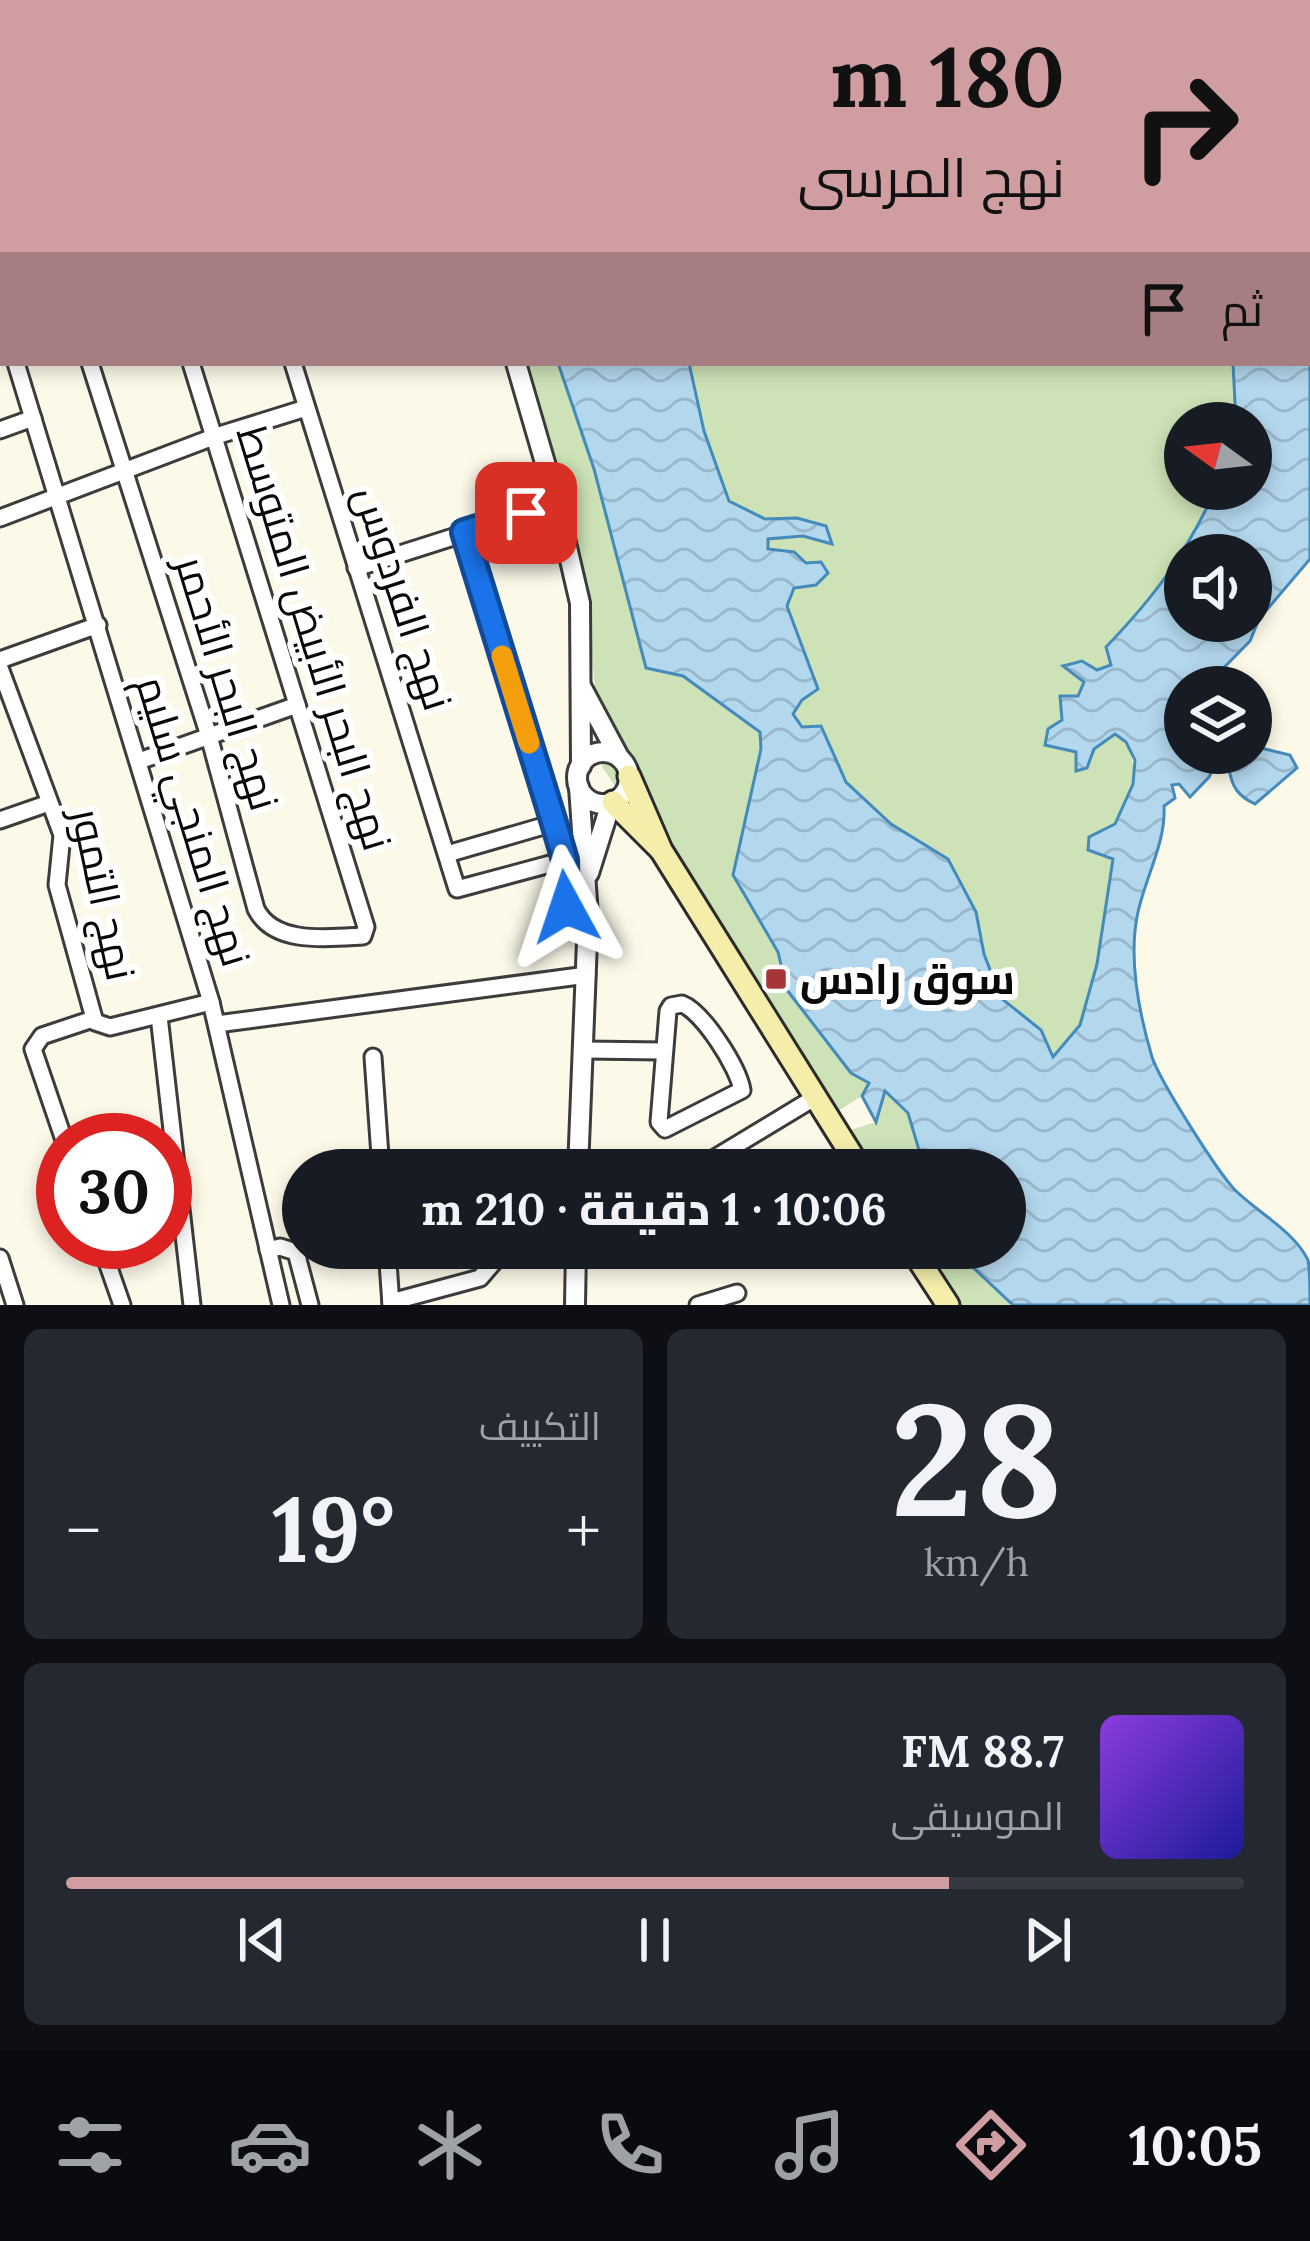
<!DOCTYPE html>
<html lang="ar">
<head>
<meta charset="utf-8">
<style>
  :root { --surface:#171b24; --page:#242831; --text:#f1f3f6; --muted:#9ea1a6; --line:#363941; --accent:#d09da0 }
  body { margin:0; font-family:Lora,Cairo,serif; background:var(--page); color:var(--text); direction:rtl; height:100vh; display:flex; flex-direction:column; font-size:45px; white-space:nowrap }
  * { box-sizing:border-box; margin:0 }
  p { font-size:39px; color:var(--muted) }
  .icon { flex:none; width:66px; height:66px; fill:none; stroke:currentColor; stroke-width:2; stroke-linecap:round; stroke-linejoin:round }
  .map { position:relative; height:1305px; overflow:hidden; direction:ltr }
  .drawer { display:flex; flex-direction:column; gap:24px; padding:24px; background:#0d0f14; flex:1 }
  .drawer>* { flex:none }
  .banner { position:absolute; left:0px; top:0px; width:1311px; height:366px; box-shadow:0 6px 18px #0003; direction:rtl; background:#d09da0; color:#111; overflow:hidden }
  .needle { width:78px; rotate:285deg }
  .tools { position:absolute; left:1164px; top:402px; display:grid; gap:24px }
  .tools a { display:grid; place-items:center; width:108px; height:108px; border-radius:50%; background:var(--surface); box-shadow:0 6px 18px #0003; font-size:60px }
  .speed { position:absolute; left:36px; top:1113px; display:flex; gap:24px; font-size:60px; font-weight:700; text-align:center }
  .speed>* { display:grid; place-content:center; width:156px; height:156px; border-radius:50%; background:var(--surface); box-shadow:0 6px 18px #0003; line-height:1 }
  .speed .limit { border:18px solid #d22; background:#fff; color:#111 }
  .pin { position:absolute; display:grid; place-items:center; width:102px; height:102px; color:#fff; margin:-51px; border-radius:24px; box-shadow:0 6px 18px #0006 }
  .me { position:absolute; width:132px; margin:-66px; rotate:355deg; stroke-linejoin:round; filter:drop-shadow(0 0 9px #0008) }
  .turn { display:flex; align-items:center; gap:42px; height:252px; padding:0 48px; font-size:54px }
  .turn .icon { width:156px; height:156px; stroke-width:2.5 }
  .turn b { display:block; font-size:84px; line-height:102px }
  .then { display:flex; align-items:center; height:114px; padding:0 48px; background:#0003; gap:24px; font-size:45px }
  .big { font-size:90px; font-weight:800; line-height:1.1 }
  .drawer .card { flex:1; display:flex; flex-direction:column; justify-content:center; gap:18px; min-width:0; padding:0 42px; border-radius:18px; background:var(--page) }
  .drawer .dial { align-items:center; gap:0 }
  .dial b { font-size:156px; line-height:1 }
  .song { display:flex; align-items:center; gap:36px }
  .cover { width:144px; height:144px; border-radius:18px; background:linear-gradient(135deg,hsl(270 70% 55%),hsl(240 70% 35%)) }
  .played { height:12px; border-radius:6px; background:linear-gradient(90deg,var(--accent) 75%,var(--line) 75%) }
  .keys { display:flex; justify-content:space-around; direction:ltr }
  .heat { display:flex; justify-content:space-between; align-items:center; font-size:66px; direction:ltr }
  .drawer .tiles { flex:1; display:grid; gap:24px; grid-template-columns:1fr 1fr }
  .card:last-child { grid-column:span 2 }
  .trip { position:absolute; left:282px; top:1149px; width:744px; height:120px; border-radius:60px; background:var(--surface); box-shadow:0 6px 18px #0003; font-weight:800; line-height:120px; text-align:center; direction:rtl }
  .tabs { display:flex; height:192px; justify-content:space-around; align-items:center; background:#090b0e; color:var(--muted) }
  .tabs .icon { width:84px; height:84px }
  .tabs .current { color:var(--accent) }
  .tabs b { font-size:54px; color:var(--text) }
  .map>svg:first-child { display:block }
  .grass { fill:#cde2b7 }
  .water { fill:url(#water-waves); stroke:#448abb; stroke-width:3; fill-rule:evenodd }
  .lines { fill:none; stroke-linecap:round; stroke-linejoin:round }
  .minor-casing { stroke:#3c3c3c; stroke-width:21 }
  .tertiary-casing { stroke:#3c3c3c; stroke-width:24 }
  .secondary-casing { stroke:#2b2b2b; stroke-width:27 }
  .minor { stroke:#fff; stroke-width:15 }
  .tertiary { stroke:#fff; stroke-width:18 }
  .secondary { stroke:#f5eeab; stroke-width:21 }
  .route-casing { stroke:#114b97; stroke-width:30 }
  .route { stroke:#1a73e8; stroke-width:21 }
  .slow { stroke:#f59e0b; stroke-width:21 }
  .poi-dot { fill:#a73438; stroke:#fff; stroke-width:4.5 }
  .labels { text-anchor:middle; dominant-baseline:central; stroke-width:12; stroke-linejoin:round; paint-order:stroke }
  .street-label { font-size:42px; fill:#090909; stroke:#fff }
  .poi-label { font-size:42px; font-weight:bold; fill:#090909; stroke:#fff; text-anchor:start }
</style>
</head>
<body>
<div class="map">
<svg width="1310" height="1305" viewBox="0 0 1310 1305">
  <defs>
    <pattern id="water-waves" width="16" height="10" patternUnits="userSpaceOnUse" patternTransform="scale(3)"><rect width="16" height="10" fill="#b3d7ed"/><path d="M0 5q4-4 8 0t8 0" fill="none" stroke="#99b7ca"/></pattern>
  </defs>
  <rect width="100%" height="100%" fill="#fcf9e9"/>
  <g class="grass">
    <polygon points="533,0 1063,0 1064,3 534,3"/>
    <polygon points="523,363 558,363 594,469 683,676 760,731 761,749 733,875 778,952 787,991 870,1083 862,1096 838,1111 602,767 590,633 559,480"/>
    <path d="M689,363H1233L1236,423H1185V489H1216C1185,554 1156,595 1106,647L1111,665L1097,670L1065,666L1084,682L1078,696H1060L1063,720L1093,749L1115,734C1156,764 1117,820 1101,856L1113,858L1097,964L1080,1026L1053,1058L1041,1030L1001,998L984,954L976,912L948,859L891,824L846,781L822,726L802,727L793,713L802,700L818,688L787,606L794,588L816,585C804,559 797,552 768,549V538L803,536L831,542L826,526L797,518L765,519L729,501L704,431Z"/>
    <polygon points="885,1090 908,1113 925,1170 868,1170 844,1132 876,1122"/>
    <polygon points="917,1248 957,1248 964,1259 1013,1305 952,1305"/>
  </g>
  <path class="water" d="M1063,0H1310V559L1259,619L1250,641L1205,687H1185V753H1251V718L1263,729L1261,748L1290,755L1297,768L1255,804C1238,796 1232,787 1229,769L1218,760L1209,777L1190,797L1179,784L1172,785L1175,798L1164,806C1166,842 1146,876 1138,912C1128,957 1139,1013 1152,1057C1160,1081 1217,1171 1235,1190C1257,1212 1294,1231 1308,1260C1310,1271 1310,1292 1310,1305H1013L964,1259L957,1248H1005V1170H925L908,1113L885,1091L876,1122L862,1096L869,1083L851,1073L787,990L778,952L733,875L761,749L760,732L683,676L646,668L594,469L558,363H689L704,431L729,501L765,519L797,518L826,526L832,544L803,536L768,539V549L794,552L806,563L821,562L828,573L816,585L794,588L787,606L818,689L802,700L793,714L802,727L821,726L846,782L891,824L948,859L976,912L984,954L1001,998L1041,1030L1053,1057L1080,1025L1097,964L1113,859L1088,850L1089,837L1115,824L1133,784L1135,760L1126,742L1115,734L1094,749L1087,768L1076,771V752L1045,745L1048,729L1062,720L1060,696H1078L1084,682L1063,666L1082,661L1097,670L1111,665L1106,647C1156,595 1185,555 1216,489H1251V423H1236L1233,363H1308V3ZM1185,555H1251V621H1185Z"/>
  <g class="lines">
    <g class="minor-casing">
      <g id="minor">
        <polyline points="15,0 16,3"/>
        <polyline points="184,0 185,3"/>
        <polyline points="92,3 98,0"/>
        <polyline points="0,43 3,42"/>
        <polyline points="0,94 3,103"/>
        <polyline points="0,295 3,294"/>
        <polyline points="0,311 3,321"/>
        <polyline points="16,363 211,1002 281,1305"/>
        <path d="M90,363L209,736L256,909C274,945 328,938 363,936L366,927L191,363"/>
        <polyline points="293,363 457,889 565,860"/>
        <polyline points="0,430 33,418"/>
        <polyline points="0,518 216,436 306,408"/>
        <polyline points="463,532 554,823 565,860 567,907 588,916"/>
        <polyline points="356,568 557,504"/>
        <polyline points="0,660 98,625"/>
        <polyline points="0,668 62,835 57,885 95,1022 110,1027 211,1002"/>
        <polyline points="139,761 297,705"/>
        <polyline points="0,820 49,803"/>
        <polyline points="447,854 554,823"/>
        <path d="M682,1004C703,1012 738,1067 742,1090L665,1129L659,1122L668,1011L671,1006Z"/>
        <polyline points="159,1016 192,1305"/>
        <polyline points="217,1024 587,975"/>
        <polyline points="584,1050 663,1051"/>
        <polyline points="373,1057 381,1170"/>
        <polyline points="64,1140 33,1049 42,1036 93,1019"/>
        <polyline points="695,1170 814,1098"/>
        <polyline points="100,1242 122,1305"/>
        <polyline points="387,1248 391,1305"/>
        <polyline points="268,1250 280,1247 296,1252 310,1305"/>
        <polyline points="0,1258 15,1305"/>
        <polyline points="391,1302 480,1278 506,1248"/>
        <polyline points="698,1305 737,1293"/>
      </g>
    </g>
    <g class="tertiary-casing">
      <g id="tertiary">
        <polyline points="315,0 318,3"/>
        <polyline points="516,363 557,504 580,603 581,766"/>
        <polyline points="581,686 619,757"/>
        <circle cx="603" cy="778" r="26"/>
        <polyline points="589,873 611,803"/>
        <polyline points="578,1170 588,916 579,787"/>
        <polyline points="575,1305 576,1248"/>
      </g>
    </g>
    <g class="secondary-casing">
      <g id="secondary">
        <polyline points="629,776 661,850 861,1170"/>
        <polyline points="613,802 660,849"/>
        <polyline points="911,1248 948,1305"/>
      </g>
    </g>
    <use href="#minor" class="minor"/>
    <use href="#tertiary" class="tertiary"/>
    <use href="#secondary" class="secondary"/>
  </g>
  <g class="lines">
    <g class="route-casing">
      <polyline id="route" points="526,513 464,532 554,823 565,860 566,907"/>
    </g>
    <use href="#route" class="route"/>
    <polyline class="slow" points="502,656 529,743"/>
  </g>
  <rect class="poi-dot" x="764" y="967" width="24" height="24" rx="6"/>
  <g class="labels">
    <g class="street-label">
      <text transform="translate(404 598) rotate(72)">نهج الفردوس</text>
      <text transform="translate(315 638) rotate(73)">نهج البحر الأبيض المتوسط</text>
      <text transform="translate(228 683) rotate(73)">نهج البحر الأحمر</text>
      <text transform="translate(194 821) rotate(73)">نهج المنجي سليم</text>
      <text transform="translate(104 894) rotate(78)">نهج التمور</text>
    </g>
    <g class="poi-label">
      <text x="800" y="979">سوق رادس</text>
    </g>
  </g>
</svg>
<div class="tools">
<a><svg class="needle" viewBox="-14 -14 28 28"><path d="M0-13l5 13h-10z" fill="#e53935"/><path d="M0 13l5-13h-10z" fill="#9ea1a6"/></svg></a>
<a><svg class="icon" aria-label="sound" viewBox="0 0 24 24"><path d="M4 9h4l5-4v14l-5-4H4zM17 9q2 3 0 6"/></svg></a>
<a><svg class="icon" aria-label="layers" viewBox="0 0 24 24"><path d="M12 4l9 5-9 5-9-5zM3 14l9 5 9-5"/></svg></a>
</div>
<div class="speed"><div class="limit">30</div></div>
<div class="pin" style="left:526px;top:513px;background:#d93025"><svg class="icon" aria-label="arrive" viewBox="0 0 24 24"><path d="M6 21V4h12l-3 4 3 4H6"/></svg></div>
<svg class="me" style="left:566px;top:907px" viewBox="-20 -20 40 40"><path d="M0-17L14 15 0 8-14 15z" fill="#1a73e8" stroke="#fff" stroke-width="4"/></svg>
<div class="trip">10:06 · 1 دقيقة · 210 m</div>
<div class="banner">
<div class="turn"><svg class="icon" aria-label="right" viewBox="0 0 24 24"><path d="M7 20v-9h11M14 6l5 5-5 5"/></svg><div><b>180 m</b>نهج المرسى</div></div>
<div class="then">ثم<svg class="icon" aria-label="arrive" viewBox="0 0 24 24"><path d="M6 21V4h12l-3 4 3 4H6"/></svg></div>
</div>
</div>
<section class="drawer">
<div class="tiles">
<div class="card dial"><b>28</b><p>km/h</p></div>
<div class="card"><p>التكييف</p>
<div class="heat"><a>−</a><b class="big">19°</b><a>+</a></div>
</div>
<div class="card">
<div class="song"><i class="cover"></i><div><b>88.7 FM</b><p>الموسيقى</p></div></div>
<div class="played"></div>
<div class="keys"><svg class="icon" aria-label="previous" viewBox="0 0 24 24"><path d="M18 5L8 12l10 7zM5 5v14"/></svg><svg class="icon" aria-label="pause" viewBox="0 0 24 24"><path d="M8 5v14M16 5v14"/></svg><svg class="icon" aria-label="next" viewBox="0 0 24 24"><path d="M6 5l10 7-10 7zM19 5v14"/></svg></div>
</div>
</div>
</section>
<nav class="tabs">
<b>10:05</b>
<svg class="icon current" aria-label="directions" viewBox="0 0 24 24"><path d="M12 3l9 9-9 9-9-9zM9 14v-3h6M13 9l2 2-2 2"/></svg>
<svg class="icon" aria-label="music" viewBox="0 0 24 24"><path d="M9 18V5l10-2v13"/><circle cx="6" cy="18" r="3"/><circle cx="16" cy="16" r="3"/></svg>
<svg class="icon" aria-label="phone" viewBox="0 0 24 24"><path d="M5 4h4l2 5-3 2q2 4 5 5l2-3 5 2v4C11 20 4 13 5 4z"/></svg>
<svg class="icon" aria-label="climate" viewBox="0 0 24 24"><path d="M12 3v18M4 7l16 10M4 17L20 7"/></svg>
<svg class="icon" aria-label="car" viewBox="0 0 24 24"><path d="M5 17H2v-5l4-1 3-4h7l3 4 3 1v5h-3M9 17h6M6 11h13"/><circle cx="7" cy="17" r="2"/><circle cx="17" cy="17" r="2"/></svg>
<svg class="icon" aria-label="filters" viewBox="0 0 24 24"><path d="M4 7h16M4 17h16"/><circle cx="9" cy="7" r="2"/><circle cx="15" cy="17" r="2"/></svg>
</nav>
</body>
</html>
